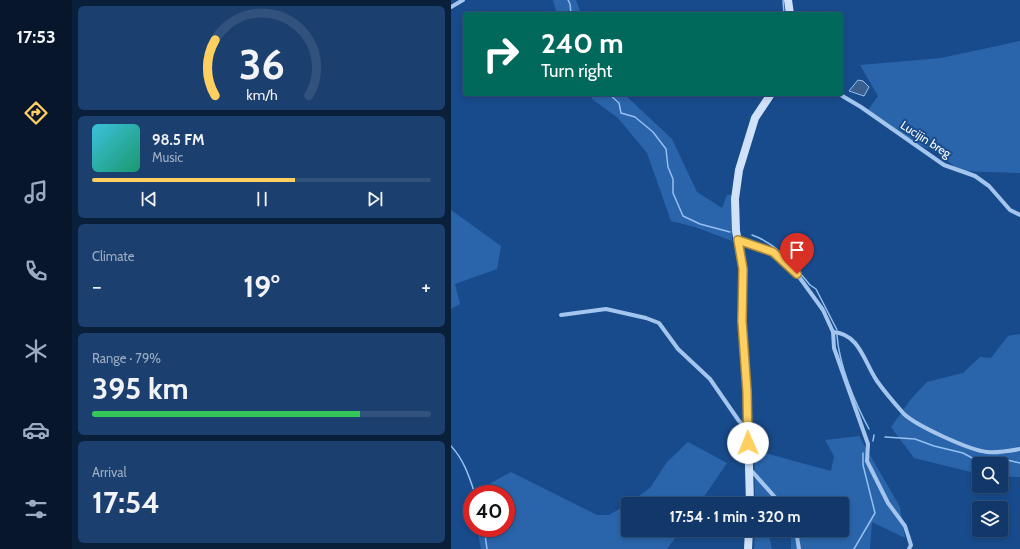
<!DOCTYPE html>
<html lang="en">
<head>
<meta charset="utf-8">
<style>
  :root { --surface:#123869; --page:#1b3f6f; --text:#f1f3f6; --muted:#9cacc0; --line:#31527d; --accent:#ffd060 }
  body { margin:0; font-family:Cabin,sans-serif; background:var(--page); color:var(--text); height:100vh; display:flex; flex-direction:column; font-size:15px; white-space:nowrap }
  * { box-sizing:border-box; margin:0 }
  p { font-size:13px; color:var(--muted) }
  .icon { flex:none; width:22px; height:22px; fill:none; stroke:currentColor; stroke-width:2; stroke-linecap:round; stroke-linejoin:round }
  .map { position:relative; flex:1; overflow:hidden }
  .sheet { display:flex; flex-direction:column; gap:6px; padding:6px; background:#0a1f3a; width:379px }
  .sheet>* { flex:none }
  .top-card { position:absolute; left:12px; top:12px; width:380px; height:84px; border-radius:4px; box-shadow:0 2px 6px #0003,0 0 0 1px var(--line); background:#00695c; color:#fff; overflow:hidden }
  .fabs { position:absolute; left:521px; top:457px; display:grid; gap:8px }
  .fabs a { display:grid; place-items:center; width:36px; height:36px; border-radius:4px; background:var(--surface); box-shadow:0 2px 6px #0003,0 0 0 1px var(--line); font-size:20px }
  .speed { position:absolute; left:12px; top:485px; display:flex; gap:8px; font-size:20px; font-weight:700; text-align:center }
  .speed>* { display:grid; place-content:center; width:52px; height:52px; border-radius:50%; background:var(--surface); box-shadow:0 2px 6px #0003,0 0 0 1px var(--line); line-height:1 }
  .speed .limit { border:6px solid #d22; background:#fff; color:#111 }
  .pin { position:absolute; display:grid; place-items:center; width:34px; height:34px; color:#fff; margin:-41px -17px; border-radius:50% 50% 50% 0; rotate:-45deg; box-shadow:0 0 4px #0007 }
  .pin .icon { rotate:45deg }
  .me { position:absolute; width:44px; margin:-22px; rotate:359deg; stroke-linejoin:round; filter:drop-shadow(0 0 3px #0008) }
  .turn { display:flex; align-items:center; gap:14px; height:84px; padding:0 12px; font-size:18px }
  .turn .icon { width:52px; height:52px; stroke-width:2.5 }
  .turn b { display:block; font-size:28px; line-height:34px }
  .big { font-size:30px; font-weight:800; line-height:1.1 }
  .sheet .widget { flex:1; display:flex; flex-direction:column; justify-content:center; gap:6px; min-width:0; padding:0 14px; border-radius:6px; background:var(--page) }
  .sheet .dial { align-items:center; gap:0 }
  .dial svg { height:104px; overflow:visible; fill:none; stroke:var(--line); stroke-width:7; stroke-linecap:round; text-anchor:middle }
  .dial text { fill:var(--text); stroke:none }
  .song { display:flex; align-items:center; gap:12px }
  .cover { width:48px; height:48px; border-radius:6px; background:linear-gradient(135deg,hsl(190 70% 55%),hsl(160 70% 35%)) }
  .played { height:4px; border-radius:2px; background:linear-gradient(90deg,var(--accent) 60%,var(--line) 60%) }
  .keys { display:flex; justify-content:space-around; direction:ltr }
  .heat { display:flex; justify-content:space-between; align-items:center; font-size:22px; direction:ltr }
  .charge { height:6px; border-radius:3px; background:linear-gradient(90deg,#34c759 79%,var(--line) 0) }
  .trip { position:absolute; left:170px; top:497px; width:228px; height:40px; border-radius:4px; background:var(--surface); box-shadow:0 2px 6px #0003,0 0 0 1px var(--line); font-weight:800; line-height:40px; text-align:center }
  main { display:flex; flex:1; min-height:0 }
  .menu { display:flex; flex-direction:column; width:72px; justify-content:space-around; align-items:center; background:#07162a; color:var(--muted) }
  .menu .icon { width:28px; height:28px }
  .menu .current { color:var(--accent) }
  .menu b { font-size:18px; color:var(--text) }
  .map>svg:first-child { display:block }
  .green { fill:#2a65ab }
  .water { fill:#385f8e; stroke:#95c0f1 }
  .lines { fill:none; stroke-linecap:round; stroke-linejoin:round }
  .stream { stroke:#95c0f1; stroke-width:1.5 }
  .street { stroke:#a3c5ee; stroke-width:4 }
  .secondary { stroke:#d0e2fa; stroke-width:8 }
  .route-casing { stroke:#a6873e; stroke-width:10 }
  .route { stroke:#ffd060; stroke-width:7 }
  .labels { text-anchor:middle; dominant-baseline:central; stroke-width:4; stroke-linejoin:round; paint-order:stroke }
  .street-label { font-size:12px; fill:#fff; stroke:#184b8c }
</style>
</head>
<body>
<main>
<nav class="menu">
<b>17:53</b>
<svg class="icon current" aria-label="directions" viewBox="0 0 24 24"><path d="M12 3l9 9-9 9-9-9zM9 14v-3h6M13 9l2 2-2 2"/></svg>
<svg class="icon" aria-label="music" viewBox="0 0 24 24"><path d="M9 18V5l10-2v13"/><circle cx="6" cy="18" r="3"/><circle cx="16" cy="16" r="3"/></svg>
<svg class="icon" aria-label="phone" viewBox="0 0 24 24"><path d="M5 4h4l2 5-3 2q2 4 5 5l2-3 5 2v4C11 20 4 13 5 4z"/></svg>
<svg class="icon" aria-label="climate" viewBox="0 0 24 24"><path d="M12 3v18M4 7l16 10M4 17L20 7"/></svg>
<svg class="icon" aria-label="car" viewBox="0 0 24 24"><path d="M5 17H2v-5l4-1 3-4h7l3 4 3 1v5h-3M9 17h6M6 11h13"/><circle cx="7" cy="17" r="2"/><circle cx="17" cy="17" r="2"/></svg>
<svg class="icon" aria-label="filters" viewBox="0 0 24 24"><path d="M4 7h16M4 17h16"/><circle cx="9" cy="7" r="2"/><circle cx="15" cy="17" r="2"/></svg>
</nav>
<section class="sheet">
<div class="widget dial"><svg viewBox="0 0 100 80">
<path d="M14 69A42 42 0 1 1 86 69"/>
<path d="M14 69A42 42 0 0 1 14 26" stroke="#ffd060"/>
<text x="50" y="56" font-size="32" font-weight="700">36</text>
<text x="50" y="72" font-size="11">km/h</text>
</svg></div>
<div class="widget">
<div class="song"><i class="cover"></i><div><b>98.5 FM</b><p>Music</p></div></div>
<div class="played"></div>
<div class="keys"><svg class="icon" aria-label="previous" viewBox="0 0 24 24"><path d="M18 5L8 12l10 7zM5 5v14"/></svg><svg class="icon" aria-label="pause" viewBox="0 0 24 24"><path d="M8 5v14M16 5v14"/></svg><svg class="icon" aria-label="next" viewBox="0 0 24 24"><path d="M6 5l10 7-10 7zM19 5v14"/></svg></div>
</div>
<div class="widget"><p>Climate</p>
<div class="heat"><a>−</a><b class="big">19°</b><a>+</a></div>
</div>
<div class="widget"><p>Range · 79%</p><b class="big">395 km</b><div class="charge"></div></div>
<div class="widget"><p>Arrival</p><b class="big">17:54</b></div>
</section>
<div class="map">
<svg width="569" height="549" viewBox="0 0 569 549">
  <rect width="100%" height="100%" fill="#184b8c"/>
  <g class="green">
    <polygon points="102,0 125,0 130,14 106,14"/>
    <polygon points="569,41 569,173 509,171 484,151 464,143 417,110 427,96 409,65 490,58"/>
    <polygon points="140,94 173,94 221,139 246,192 271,208 276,195 282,195 281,241 244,227 220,221 196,153 167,118 141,99"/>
    <polygon points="0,210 50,246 46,269 4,284 9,304 0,309"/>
    <polygon points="569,334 569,477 550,476 550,464 528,464 528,474 463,458 440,427 460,399 476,382 512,373 529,357 540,358 557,336"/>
    <polygon points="408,436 449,507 454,538 421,522 419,549 340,549 340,530 391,530 391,504 331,504 323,496 315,504 304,504 303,450 380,471 383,456 374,440"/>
    <polygon points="237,442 276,463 248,504 177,504 199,488 216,462"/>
    <polygon points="60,472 146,515 158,515 177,504 177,530 230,530 216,549 30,549 26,528 55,528 55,494 21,494 21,512 16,496"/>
    <polygon points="304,530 317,530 321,549 303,549"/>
  </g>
  <polygon class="water" points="407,80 412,81 418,87 413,96 398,91"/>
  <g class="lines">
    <g class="stream">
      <polyline points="117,0 119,4 120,14"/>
      <polyline points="332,0 333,14"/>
      <polyline points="158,94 168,103 170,113 184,117 202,132 215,149 217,167 222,179 222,193 232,216 249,224 279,232"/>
      <path d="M301,235C327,244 342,265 359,285L365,289L386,330"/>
      <path d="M386,335C388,365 404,403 418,429"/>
      <polyline points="434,437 464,439 483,446 512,453 523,459 543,463 556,460 569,463"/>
      <polyline points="422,441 423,435"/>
      <path d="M0,446C13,460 18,476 24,494"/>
      <polyline points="36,549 34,535 36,528"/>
      <polyline points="403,549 424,513 412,465 412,453"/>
    </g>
    <g class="street">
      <polyline points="0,7 12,0"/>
      <polyline points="388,94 410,107 493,165 524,176 538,186 559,210 569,215"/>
      <polyline points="287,240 322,252 346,274 372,310 382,332 383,348 417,444 416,461 437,503 454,526 460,545 458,549"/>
      <polyline points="110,315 155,309 195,318 208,323 227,349 259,379 288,421 296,428"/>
      <path d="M382,332C409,334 413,362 426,381C433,391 445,405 453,414C466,426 518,450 536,452C546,453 558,451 569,449"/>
      <polyline points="298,468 330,504"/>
      <polyline points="345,530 348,549"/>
    </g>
    <g class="secondary">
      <polyline points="337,0 339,14"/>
      <polyline points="299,504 296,392 291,321 292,269 285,231 284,199 288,170 304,118 320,94"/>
      <polyline points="297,549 298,530"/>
    </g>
  </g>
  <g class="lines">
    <g class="route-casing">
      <polyline id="route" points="297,443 296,392 291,321 292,269 287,240 322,252 346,274"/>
    </g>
    <use href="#route" class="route"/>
  </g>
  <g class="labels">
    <g class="street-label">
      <text transform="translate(475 139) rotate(33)">Lucijin breg</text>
    </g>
  </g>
</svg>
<div class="fabs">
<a><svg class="icon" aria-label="search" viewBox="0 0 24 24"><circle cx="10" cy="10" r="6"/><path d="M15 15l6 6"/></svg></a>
<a><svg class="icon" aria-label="layers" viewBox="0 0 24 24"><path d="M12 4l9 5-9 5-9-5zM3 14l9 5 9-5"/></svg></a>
</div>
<div class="speed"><div class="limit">40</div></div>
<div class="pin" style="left:346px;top:274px;background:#d93025"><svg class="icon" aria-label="arrive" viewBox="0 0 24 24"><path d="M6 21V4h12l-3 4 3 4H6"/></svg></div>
<svg class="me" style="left:297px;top:443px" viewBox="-20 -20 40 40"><circle r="19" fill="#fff"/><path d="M0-13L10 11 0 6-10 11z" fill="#ffd060"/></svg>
<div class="trip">17:54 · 1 min · 320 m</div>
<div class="top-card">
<div class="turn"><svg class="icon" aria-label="right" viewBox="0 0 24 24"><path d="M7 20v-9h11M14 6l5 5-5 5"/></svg><div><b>240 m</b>Turn right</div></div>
</div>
</div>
</main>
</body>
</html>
